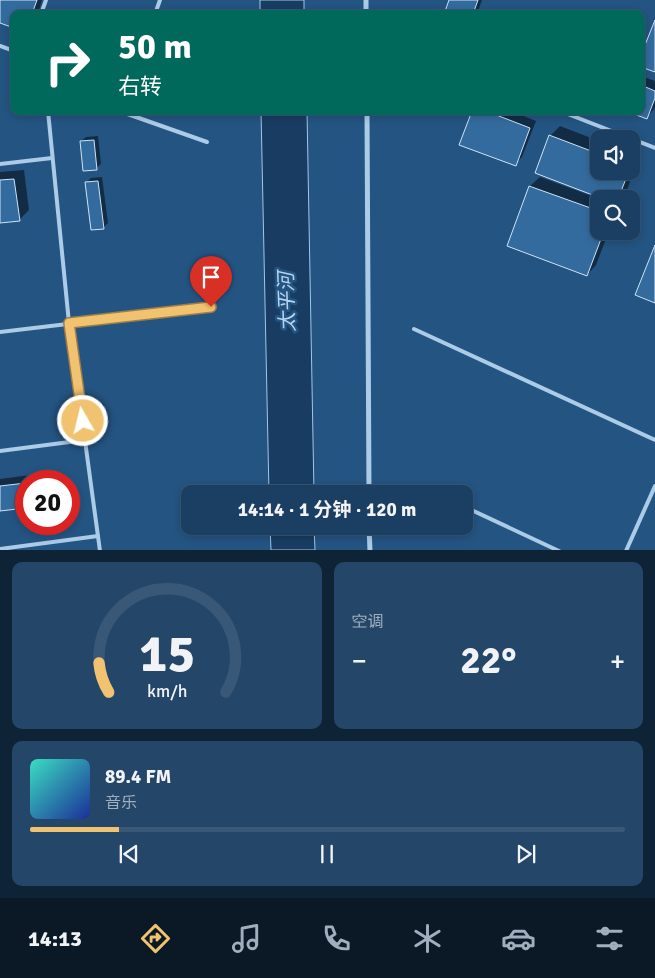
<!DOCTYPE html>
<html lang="zh">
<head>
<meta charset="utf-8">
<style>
  :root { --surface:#1b3f62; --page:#244668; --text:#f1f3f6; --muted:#a0afbe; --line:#395877; --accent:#f1c26f }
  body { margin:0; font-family:Signika,"Noto Sans SC",sans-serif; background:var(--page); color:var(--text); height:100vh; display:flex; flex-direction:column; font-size:19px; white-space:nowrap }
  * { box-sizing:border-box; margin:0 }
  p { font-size:16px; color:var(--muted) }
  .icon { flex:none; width:28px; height:28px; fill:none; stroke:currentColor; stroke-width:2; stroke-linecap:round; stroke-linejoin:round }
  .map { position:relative; height:550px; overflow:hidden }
  .drawer { display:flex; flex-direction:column; gap:12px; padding:12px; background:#0f2336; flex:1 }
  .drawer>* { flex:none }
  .hud { position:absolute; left:10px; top:10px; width:635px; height:105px; border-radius:10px; box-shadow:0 2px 8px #0003,0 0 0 1px var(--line); background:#00695c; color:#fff; overflow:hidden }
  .tools { position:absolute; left:590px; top:130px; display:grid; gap:10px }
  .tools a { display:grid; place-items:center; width:50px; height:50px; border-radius:10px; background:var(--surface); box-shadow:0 2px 8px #0003,0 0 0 1px var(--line); font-size:25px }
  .speed { position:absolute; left:15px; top:470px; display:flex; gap:10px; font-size:25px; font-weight:700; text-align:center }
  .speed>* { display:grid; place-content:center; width:65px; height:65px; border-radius:50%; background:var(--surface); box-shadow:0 2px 8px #0003,0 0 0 1px var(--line); line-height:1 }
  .speed .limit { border:8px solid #d22; background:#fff; color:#111 }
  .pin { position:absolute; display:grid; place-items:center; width:42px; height:42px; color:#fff; margin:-51px -21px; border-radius:50% 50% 50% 0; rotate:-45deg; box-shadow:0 0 5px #0007 }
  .pin .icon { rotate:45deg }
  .me { position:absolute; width:55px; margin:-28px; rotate:352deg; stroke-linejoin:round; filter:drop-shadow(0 0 4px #0008) }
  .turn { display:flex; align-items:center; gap:18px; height:105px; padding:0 25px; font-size:22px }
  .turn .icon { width:65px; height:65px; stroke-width:2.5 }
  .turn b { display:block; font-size:35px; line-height:42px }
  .big { font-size:38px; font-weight:700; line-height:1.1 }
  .drawer .tile { flex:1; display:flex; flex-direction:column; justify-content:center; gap:8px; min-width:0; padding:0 18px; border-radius:10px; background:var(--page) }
  .drawer .dial { align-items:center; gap:0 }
  .dial svg { height:130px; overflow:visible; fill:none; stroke:var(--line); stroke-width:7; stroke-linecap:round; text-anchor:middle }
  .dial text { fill:var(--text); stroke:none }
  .song { display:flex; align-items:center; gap:15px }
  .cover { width:60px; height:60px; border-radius:8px; background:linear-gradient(135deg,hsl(170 70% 55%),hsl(230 70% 35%)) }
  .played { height:5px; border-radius:2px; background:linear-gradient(90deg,var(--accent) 15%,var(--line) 15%) }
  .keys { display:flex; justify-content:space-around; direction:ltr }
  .heat { display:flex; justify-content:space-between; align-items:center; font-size:28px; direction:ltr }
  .drawer .tiles { flex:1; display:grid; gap:12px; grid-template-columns:1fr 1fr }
  .tile:last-child { grid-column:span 2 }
  .trip { position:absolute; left:181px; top:485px; width:292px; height:50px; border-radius:10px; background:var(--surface); box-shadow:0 2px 8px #0003,0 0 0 1px var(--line); font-weight:700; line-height:50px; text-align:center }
  .menu { display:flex; height:80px; justify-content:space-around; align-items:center; background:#0b1927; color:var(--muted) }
  .menu .icon { width:35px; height:35px }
  .menu .selected { color:var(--accent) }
  .menu b { font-size:22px; color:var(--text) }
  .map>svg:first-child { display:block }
  .water { fill:#193d62; stroke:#a0c7e8 }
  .shadow { fill:#0007 }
  .building { fill:#346b9e; stroke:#cfe3f6 }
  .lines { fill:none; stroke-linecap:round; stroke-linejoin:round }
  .service { stroke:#accbe7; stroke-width:4 }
  .minor { stroke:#accbe7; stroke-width:5 }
  .route-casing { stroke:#9d7e48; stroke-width:12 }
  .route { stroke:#f1c26f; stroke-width:9 }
  .labels { text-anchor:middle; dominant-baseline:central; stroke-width:5; stroke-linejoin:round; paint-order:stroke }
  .water-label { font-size:20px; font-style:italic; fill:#b7d4ef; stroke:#245482 }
</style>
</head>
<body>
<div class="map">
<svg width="655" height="551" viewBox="0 0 655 551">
  <rect width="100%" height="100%" fill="#245482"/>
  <g class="water">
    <rect x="260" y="0" width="44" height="14"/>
    <polygon points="261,111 307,111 314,494 269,494"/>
    <polygon points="270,526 314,526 315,550 271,550"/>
  </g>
  <g class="shadow">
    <polygon points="0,0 42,0 38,14 14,14 0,22"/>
    <polygon points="451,0 482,0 477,14 445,14"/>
    <polygon points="534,10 544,14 530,14"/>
    <polygon points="641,76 655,81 655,108 647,117 641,111"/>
    <polygon points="473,111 511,111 536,121 522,157 515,164"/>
    <polygon points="560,126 599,141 599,171 631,171 631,153 639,156 626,193 620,199 599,199 599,231 609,231 596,265 587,275 508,245 530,186 540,177 589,195 590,193 550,136"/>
    <polygon points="98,136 101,164 96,168 81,141 86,137"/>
    <polygon points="24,170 29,210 19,220 0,222 0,172"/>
    <polygon points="102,177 108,223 103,228 86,183 91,178"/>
    <polygon points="38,474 38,481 26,481 26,506 0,510 0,479"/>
  </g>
  <g class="building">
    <polygon points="0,0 37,0 32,14 14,14 14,28 0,23"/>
    <polygon points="449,0 478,0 473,14 444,14"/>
    <polygon points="655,20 655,72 641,67 641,55"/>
    <polygon points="641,85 655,91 655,98 647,119 626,111 641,111"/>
    <polygon points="472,111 486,111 530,128 516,166 459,145"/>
    <polygon points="549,135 599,154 599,171 629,171 618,199 603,199 535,173"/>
    <polygon points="94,140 97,170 83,171 80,141"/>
    <polygon points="14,179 20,221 0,223 0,180"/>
    <polygon points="98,181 104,229 91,230 85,182"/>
    <polygon points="529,186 599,211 599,231 604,231 587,276 507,246"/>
    <polygon points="655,245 655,303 635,295"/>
    <polygon points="26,483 26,508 0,511 0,486"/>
  </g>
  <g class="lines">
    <g class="service">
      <polyline points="41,14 46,0"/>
      <polyline points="155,14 160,0"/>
      <polyline points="0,46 14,51"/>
      <polyline points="48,111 69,323 100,551"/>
      <polyline points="119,111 207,142"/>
      <polyline points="560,111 655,148"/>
      <polyline points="0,164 52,158"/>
      <polyline points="414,329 655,440"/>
      <polyline points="0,332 211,307"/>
      <polyline points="0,451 85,440"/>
      <polyline points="426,489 436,494"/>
      <polyline points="465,507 559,551"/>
      <polyline points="0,549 98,536"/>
      <polyline points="626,551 655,486"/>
    </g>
    <g class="minor">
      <polyline points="366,0 366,14"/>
      <polyline points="367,111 369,494"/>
      <polyline points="369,526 370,551"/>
    </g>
  </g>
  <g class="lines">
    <g class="route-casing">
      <polyline id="route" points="83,421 69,323 211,307"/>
    </g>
    <use href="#route" class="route"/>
  </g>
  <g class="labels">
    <g class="water-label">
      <text transform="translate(287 302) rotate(-92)">太平河</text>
    </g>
  </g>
</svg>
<div class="tools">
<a><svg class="icon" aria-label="sound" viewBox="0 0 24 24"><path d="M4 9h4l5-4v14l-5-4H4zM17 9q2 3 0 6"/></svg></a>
<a><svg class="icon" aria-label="search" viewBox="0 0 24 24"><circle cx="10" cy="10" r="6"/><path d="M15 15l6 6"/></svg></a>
</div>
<div class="speed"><div class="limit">20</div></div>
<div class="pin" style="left:211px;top:307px;background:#d93025"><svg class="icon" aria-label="arrive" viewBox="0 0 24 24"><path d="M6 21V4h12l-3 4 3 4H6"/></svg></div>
<svg class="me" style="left:83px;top:421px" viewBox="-20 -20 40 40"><circle r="17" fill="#f1c26f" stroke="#fff" stroke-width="3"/><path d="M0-11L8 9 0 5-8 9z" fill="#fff"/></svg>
<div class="trip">14:14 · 1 分钟 · 120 m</div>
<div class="hud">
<div class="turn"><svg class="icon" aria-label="right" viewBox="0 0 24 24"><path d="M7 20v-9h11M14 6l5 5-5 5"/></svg><div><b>50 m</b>右转</div></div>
</div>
</div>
<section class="drawer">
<div class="tiles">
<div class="tile dial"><svg viewBox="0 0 100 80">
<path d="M14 69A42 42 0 1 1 86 69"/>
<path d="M14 69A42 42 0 0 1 8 51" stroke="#f1c26f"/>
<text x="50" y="56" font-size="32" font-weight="700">15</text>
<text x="50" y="72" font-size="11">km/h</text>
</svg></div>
<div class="tile"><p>空调</p>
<div class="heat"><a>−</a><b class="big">22°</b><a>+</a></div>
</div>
<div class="tile">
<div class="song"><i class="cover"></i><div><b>89.4 FM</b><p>音乐</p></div></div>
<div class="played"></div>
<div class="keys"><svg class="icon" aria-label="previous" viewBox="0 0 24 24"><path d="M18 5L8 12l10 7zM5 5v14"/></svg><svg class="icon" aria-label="pause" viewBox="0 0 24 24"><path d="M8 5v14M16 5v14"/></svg><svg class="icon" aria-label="next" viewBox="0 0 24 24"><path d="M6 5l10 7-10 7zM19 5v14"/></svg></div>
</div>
</div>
</section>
<nav class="menu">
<b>14:13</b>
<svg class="icon selected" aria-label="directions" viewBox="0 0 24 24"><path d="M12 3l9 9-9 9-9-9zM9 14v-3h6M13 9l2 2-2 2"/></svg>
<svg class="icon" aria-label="music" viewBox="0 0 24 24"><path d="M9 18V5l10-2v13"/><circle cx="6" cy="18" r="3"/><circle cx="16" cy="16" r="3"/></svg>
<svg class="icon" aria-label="phone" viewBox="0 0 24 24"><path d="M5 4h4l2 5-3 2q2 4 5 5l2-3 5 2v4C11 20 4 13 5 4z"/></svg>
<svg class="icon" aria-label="climate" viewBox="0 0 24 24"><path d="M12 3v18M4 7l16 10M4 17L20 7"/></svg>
<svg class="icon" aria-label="car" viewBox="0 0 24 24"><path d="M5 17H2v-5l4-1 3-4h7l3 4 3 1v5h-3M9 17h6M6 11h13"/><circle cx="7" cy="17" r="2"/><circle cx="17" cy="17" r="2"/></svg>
<svg class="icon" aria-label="filters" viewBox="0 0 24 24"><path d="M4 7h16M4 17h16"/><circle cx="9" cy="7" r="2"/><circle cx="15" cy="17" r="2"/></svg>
</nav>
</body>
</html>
